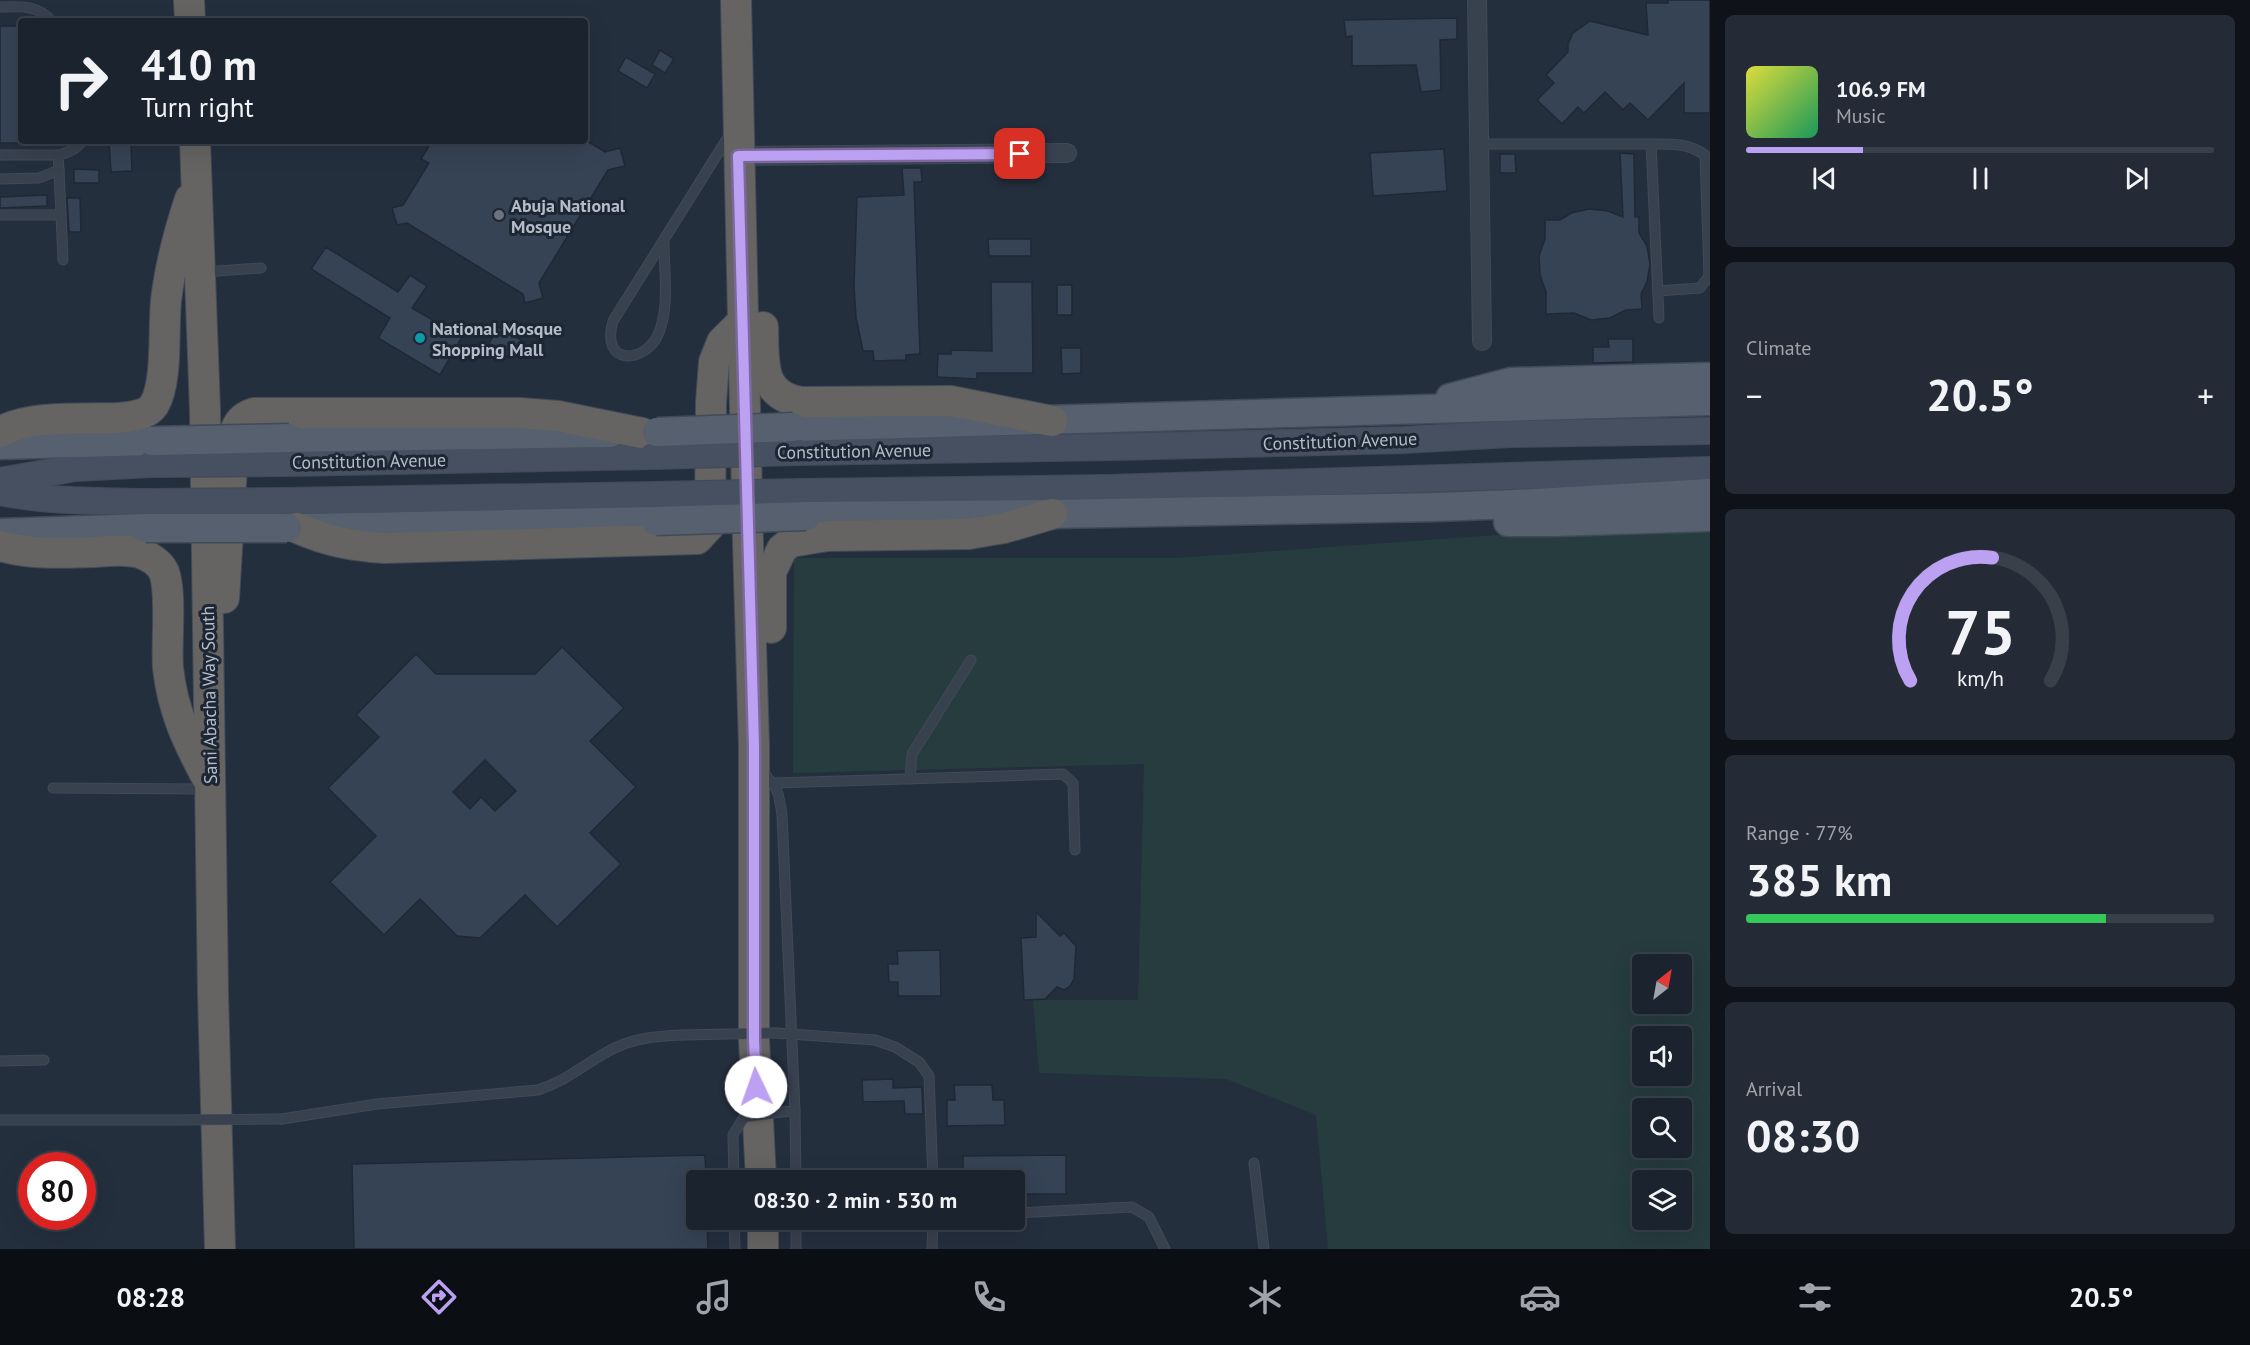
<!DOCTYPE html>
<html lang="en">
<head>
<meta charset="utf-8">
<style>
  :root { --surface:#1b232e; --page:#242b36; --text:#f1f3f6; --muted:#a0a4aa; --line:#39404a; --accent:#bca0f2 }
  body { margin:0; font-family:"PT Sans",sans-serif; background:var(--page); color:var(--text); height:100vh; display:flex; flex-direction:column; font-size:22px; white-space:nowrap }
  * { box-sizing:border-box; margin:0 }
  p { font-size:20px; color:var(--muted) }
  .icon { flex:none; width:33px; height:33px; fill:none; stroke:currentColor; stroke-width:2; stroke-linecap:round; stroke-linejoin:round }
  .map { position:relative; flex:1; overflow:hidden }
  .side { display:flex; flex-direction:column; gap:15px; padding:15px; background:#0f1319; width:540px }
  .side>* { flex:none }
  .guide { position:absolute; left:18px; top:18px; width:570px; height:126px; border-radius:6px; box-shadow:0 6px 24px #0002,0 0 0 2px var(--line); background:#1b232e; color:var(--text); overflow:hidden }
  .needle { width:39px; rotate:31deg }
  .controls { position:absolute; left:1632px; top:954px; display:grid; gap:12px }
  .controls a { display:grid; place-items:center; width:60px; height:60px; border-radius:6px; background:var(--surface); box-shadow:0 6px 24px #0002,0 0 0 2px var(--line); font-size:30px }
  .speed { position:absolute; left:18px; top:1152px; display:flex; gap:12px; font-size:30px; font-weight:700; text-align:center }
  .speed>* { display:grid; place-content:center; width:78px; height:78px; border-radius:50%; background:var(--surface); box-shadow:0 6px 24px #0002,0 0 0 2px var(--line); line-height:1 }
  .speed .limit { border:9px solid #d22; background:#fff; color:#111 }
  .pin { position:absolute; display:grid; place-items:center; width:51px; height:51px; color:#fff; margin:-26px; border-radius:12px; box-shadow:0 3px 9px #0006 }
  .me { position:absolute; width:66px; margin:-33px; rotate:357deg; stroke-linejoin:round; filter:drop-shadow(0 0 4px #0008) }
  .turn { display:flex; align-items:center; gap:21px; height:126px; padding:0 24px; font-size:27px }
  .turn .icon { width:78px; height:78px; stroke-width:2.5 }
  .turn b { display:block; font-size:42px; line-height:51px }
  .big { font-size:45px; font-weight:600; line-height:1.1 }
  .side .card { flex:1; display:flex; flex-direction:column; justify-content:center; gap:9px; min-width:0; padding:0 21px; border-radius:9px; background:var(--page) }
  .side .dial { align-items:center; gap:0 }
  .dial svg { height:156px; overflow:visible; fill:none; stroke:var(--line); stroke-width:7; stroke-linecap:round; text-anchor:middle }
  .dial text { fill:var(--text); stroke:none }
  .song { display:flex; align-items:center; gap:18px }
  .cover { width:72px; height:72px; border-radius:9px; background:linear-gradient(135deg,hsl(60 70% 55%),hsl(150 70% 35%)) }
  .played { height:6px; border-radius:3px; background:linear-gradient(90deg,var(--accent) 25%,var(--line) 25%) }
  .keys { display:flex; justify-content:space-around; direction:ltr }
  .heat { display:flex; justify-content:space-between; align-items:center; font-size:33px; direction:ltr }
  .charge { height:9px; border-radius:4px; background:linear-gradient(90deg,#34c759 77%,var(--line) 0) }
  .trip { position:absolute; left:686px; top:1170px; width:339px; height:60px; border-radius:6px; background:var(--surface); box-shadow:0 6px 24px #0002,0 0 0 2px var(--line); font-weight:600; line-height:60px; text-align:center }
  .dock { display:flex; height:96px; justify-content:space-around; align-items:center; background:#0b0e12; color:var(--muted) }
  .dock .icon { width:42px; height:42px }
  .dock .selected { color:var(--accent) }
  .dock b { font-size:27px; color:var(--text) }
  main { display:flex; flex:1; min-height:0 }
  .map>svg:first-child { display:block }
  .green { fill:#263c3f; fill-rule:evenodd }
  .building { fill:#364354; stroke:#1f2835; stroke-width:1.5; fill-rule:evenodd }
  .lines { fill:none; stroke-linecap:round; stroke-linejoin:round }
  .service-casing { stroke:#414a57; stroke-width:11 }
  .minor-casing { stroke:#414a57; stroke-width:20 }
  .secondary-casing { stroke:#414a57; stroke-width:28 }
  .primary-casing { stroke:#414a57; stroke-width:31 }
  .trunk-casing { stroke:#434c59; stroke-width:32 }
  .service { stroke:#38414e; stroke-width:9 }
  .minor { stroke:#38414e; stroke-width:18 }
  .secondary { stroke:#465061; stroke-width:26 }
  .primary { stroke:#56606e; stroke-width:28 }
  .trunk { stroke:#656462; stroke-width:30 }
  .service-bridge-casing { stroke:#414a57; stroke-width:11; stroke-linecap:butt }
  .secondary-bridge-casing { stroke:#414a57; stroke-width:28; stroke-linecap:butt }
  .primary-bridge-casing { stroke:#414a57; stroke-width:31; stroke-linecap:butt }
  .service-bridge { stroke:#38414e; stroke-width:9 }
  .secondary-bridge { stroke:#465061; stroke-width:26 }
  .primary-bridge { stroke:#56606e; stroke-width:28 }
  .route-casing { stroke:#7a689d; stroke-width:15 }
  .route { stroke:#bca0f2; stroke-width:10 }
  .worship-dot { fill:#6b7280; stroke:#1d2633; stroke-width:2 }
  .culture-dot { fill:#0f9aa8; stroke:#1d2633; stroke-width:2 }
  .labels { text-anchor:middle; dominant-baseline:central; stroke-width:6; stroke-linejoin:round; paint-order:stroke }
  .poi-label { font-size:18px; font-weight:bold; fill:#b4bcc9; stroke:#1d2633; text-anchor:start }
  .street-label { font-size:18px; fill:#b4bcc9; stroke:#1d2633 }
</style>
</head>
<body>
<main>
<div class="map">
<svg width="1710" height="1249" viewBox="0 0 1710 1249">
  <rect width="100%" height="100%" fill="#242f3e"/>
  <path class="green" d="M1710,520V1249H1328L1316,1115L1226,1079L1039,1073L1033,1000H1138L1144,764L793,773L794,558H1177ZM1642,964H1682V1004H1642ZM1642,1036H1682V1076H1642ZM1642,1108H1682V1148H1642ZM1642,1180H1682V1220H1642Z"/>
  <g class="building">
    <polygon points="1668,0 1710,0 1710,113 1684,113 1684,83 1648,120 1630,103 1623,110 1605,92 1584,113 1578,107 1562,124 1537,100 1554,83 1546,75 1568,52 1568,44 1573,33 1590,21 1648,35 1646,3 1668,3"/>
    <polygon points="1457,18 1457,39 1440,40 1441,90 1421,92 1416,65 1352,66 1352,36 1346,37 1344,20"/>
    <rect x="0" y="26" width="21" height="117"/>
    <polygon points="660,50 674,59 665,73 652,65"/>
    <polygon points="626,57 655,74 647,88 618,71"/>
    <polygon points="109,141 131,141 132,171 111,172"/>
    <polygon points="432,141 587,141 605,152 620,148 625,166 608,170 539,283 543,298 525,303 523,294 407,223 397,225 392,208 403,205 429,163 421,159"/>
    <polygon points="1444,149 1447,191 1373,196 1370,153"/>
    <polygon points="1620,153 1634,154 1635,217 1639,217 1639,233 1647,246 1650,264 1647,282 1641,294 1642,309 1626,310 1610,318 1591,320 1574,313 1546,314 1546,292 1540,275 1539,256 1545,239 1545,220 1560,220 1571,213 1589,209 1608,211 1623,217"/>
    <polygon points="1500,154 1515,154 1516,173 1500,173"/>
    <polygon points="902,168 921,168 922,182 914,182 920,354 906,355 906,360 874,361 873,351 863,351 856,318 854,286 857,197 904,195"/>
    <polygon points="74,169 99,170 99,183 74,183"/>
    <polygon points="47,195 47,206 0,208 0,197"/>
    <polygon points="67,198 80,198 81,232 69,232"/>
    <polygon points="988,239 1031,239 1031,256 989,256"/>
    <polygon points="326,247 398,292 410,275 427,286 412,308 462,337 440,375 378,338 390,318 311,269"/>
    <polygon points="991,282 1032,282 1033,373 977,373 977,379 937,377 938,354 951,354 951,350 992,351"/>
    <rect x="1057" y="285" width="15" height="30"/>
    <polygon points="498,327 521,340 511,358 488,346"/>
    <polygon points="1608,339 1633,339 1633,362 1593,363 1593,347 1609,347"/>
    <polygon points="1061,348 1081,348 1081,373 1062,374"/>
    <path d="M562,647L624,708L590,741L636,787L590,833L621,864L557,927L525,895L480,938L457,936L420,899L384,935L330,882L376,836L328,788L379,737L356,715L416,654L436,674H535ZM485,760L516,791L495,811L481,797L470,809L453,792Z"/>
    <polygon points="1036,912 1060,936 1064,933 1076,946 1074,979 1070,986 1064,990 1057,987 1045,999 1024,1000 1021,938 1036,937"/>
    <polygon points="940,950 941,996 898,996 898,982 889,982 888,964 898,964 897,951"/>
    <polygon points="893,1079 893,1088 922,1087 923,1114 905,1114 904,1101 863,1102 862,1080"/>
    <polygon points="954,1085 992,1085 993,1100 1004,1100 1005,1125 947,1126 947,1100 955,1100"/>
    <polygon points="705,1155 706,1180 696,1180 696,1220 707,1220 708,1249 354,1249 352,1164"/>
    <polygon points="1066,1155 1066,1194 1014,1194 1014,1180 963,1180 963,1156"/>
  </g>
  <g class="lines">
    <g class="service-casing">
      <g id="service">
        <path d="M0,7C19,7 38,4 51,21"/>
        <polyline points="1479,144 1651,144 1659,318"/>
        <path d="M1651,144C1672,144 1688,143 1705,155L1709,276L1700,288L1658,291"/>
        <path d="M0,155H58C67,153 77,149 82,141"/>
        <polyline points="59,170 63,260"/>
        <polyline points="0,179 39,178 59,170 58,155"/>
        <polyline points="0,215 61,215"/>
        <path d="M664,243C664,272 670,308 658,335C645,363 600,367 613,321L730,134"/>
        <polyline points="203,272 261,268"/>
        <path d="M761,771C778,786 779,793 782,815L795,1111L781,1112"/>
        <polyline points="910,779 912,754 971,660"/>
        <polyline points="775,783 1063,774 1073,783 1075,850"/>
        <polyline points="53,788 205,789"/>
        <polyline points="776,1033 875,1040 895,1047 919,1062 929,1076 933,1180"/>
        <polyline points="0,1061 44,1060"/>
        <polyline points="795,1111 796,1180"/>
        <path d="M282,1119L377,1104L538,1090C566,1081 582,1066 607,1052C631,1038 656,1036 683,1035"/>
        <polyline points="0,1120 175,1120"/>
        <polyline points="733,1135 734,1180"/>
        <polyline points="1254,1163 1264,1249"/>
        <polyline points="1014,1213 1132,1207 1149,1217 1165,1249"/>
        <polyline points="734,1220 735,1249"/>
        <polyline points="796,1220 796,1249"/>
        <polyline points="932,1249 933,1220"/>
      </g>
    </g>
    <g class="minor-casing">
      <g id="minor">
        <polyline points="1477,0 1482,341"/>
        <polyline points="738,156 1067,153"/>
      </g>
    </g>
    <g class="secondary-casing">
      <g id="secondary">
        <polyline points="796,452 1112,447 1403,440 1511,434 1710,431"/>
        <polyline points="286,463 653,456"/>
        <polyline points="0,481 75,468 151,464"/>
        <path d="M0,492C49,502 99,501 149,502"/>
        <polyline points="801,492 1109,488 1710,470"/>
        <polyline points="284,501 656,495"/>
      </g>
    </g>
    <g class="primary-casing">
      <g id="primary">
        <polyline points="1450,398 1511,382 1710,377"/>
        <polyline points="793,427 1710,401"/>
        <polyline points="289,438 610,433"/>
        <polyline points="0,445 152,441"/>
        <polyline points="806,516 1052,514 1436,507 1515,504 1710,493"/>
        <polyline points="1508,522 1555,522 1710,517"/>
        <polyline points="304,528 656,521"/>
        <polyline points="0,533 146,528"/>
      </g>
    </g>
    <g class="trunk-casing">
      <g id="trunk">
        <polyline points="189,0 190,21"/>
        <polyline points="736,0 748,543 754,746 754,1040 761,1180"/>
        <polyline points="195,141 205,410 213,994 220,1249"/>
        <path d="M763,327C764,361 759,395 801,402L951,401L1052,421"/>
        <path d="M0,432C29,415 83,419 117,418C129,417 147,416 154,405C168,382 163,329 166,301C170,266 179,232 190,199"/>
        <path d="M297,528C327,541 351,546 384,548L697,539L710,525L711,403L714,362L722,342L742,322"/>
        <path d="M0,546C31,555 62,553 95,552C110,551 125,549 140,553C149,556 160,563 164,572C172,594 166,642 168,668C173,712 187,740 207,778"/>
        <path d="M224,598L234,434C238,422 242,417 254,413H519L558,416L642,433"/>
        <polyline points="771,628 771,572 782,549 791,542 827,536 969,534 1004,528 1052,514"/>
        <polyline points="763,1220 763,1249"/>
      </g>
    </g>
    <use href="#service" class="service"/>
    <use href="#minor" class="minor"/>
    <use href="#secondary" class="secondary"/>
    <use href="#primary" class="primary"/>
    <use href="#trunk" class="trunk"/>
    <g class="service-bridge-casing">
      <g id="service-bridge">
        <polyline points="683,1035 776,1033"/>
        <polyline points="175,1120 282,1119"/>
        <polyline points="733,1135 744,1117 781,1112"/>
      </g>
    </g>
    <g class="secondary-bridge-casing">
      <g id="secondary-bridge">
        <polyline points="653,456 796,452"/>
        <polyline points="151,464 286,463"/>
        <polyline points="656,495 801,492"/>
        <polyline points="149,502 284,501"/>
      </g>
    </g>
    <g class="primary-bridge-casing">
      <g id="primary-bridge">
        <polyline points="657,432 793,427"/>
        <polyline points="152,441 289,438"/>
        <polyline points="656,521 806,516"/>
        <polyline points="146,528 287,528"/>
      </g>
    </g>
    <use href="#service-bridge" class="service-bridge"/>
    <use href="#secondary-bridge" class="secondary-bridge"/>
    <use href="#primary-bridge" class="primary-bridge"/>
  </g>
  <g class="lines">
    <g class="route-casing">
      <polyline id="route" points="756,1087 754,1040 754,746 738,156 1020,154"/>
    </g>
    <use href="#route" class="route"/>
  </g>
  <circle class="worship-dot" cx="499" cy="215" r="6"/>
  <circle class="culture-dot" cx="420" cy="338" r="6"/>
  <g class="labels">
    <g class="poi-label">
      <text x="511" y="205">Abuja National<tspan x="511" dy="21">Mosque</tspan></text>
      <text x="432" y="328">National Mosque<tspan x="432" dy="21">Shopping Mall</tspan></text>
    </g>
    <g class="street-label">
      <text transform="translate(1340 441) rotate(-2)">Constitution Avenue</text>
      <text transform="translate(854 451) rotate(-1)">Constitution Avenue</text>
      <text transform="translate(369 461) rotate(-1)">Constitution Avenue</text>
      <text transform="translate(209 695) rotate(-91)">Sani Abacha Way South</text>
    </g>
  </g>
</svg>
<div class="controls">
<a><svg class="needle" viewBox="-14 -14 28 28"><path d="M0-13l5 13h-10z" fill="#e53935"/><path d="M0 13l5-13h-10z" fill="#a0a4aa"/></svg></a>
<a><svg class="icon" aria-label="sound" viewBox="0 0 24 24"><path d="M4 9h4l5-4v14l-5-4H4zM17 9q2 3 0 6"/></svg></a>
<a><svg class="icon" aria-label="search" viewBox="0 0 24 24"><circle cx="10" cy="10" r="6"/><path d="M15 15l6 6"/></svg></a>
<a><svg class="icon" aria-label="layers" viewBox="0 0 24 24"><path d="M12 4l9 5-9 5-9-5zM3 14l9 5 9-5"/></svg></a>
</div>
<div class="speed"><div class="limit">80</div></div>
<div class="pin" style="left:1020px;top:154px;background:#d93025"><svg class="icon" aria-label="arrive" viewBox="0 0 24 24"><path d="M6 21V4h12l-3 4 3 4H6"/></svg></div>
<svg class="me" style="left:756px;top:1087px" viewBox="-20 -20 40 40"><circle r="19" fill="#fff"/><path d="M0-13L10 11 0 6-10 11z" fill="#bca0f2"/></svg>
<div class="trip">08:30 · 2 min · 530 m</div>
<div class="guide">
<div class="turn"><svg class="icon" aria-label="right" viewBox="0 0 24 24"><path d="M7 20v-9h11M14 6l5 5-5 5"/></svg><div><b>410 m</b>Turn right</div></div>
</div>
</div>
<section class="side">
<div class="card">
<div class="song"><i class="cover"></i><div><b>106.9 FM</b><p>Music</p></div></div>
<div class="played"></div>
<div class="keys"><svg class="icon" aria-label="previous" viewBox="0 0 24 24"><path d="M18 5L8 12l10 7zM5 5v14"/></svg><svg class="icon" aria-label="pause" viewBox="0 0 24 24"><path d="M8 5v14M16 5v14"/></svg><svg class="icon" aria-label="next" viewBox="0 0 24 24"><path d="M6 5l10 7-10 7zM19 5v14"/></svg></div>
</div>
<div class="card"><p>Climate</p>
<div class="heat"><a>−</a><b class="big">20.5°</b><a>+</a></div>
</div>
<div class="card dial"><svg viewBox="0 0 100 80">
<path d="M14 69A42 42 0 1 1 86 69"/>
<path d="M14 69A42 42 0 0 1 56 6" stroke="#bca0f2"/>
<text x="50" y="56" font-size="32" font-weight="700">75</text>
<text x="50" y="72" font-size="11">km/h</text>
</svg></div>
<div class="card"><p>Range · 77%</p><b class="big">385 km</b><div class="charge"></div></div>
<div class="card"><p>Arrival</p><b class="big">08:30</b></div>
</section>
</main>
<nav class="dock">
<b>08:28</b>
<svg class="icon selected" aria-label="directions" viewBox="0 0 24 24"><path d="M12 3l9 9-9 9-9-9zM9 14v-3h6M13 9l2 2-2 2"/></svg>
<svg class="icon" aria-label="music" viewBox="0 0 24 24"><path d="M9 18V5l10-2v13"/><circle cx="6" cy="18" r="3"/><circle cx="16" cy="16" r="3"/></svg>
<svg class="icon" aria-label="phone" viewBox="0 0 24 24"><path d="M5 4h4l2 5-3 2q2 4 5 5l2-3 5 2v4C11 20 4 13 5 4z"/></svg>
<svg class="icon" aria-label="climate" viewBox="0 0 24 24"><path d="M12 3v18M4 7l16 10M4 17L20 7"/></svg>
<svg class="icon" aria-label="car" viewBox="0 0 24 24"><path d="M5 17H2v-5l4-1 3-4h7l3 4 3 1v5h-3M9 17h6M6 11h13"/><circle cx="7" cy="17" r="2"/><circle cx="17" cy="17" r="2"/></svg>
<svg class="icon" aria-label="filters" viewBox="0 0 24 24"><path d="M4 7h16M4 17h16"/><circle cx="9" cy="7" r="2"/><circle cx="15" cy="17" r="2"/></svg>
<b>20.5°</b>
</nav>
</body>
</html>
